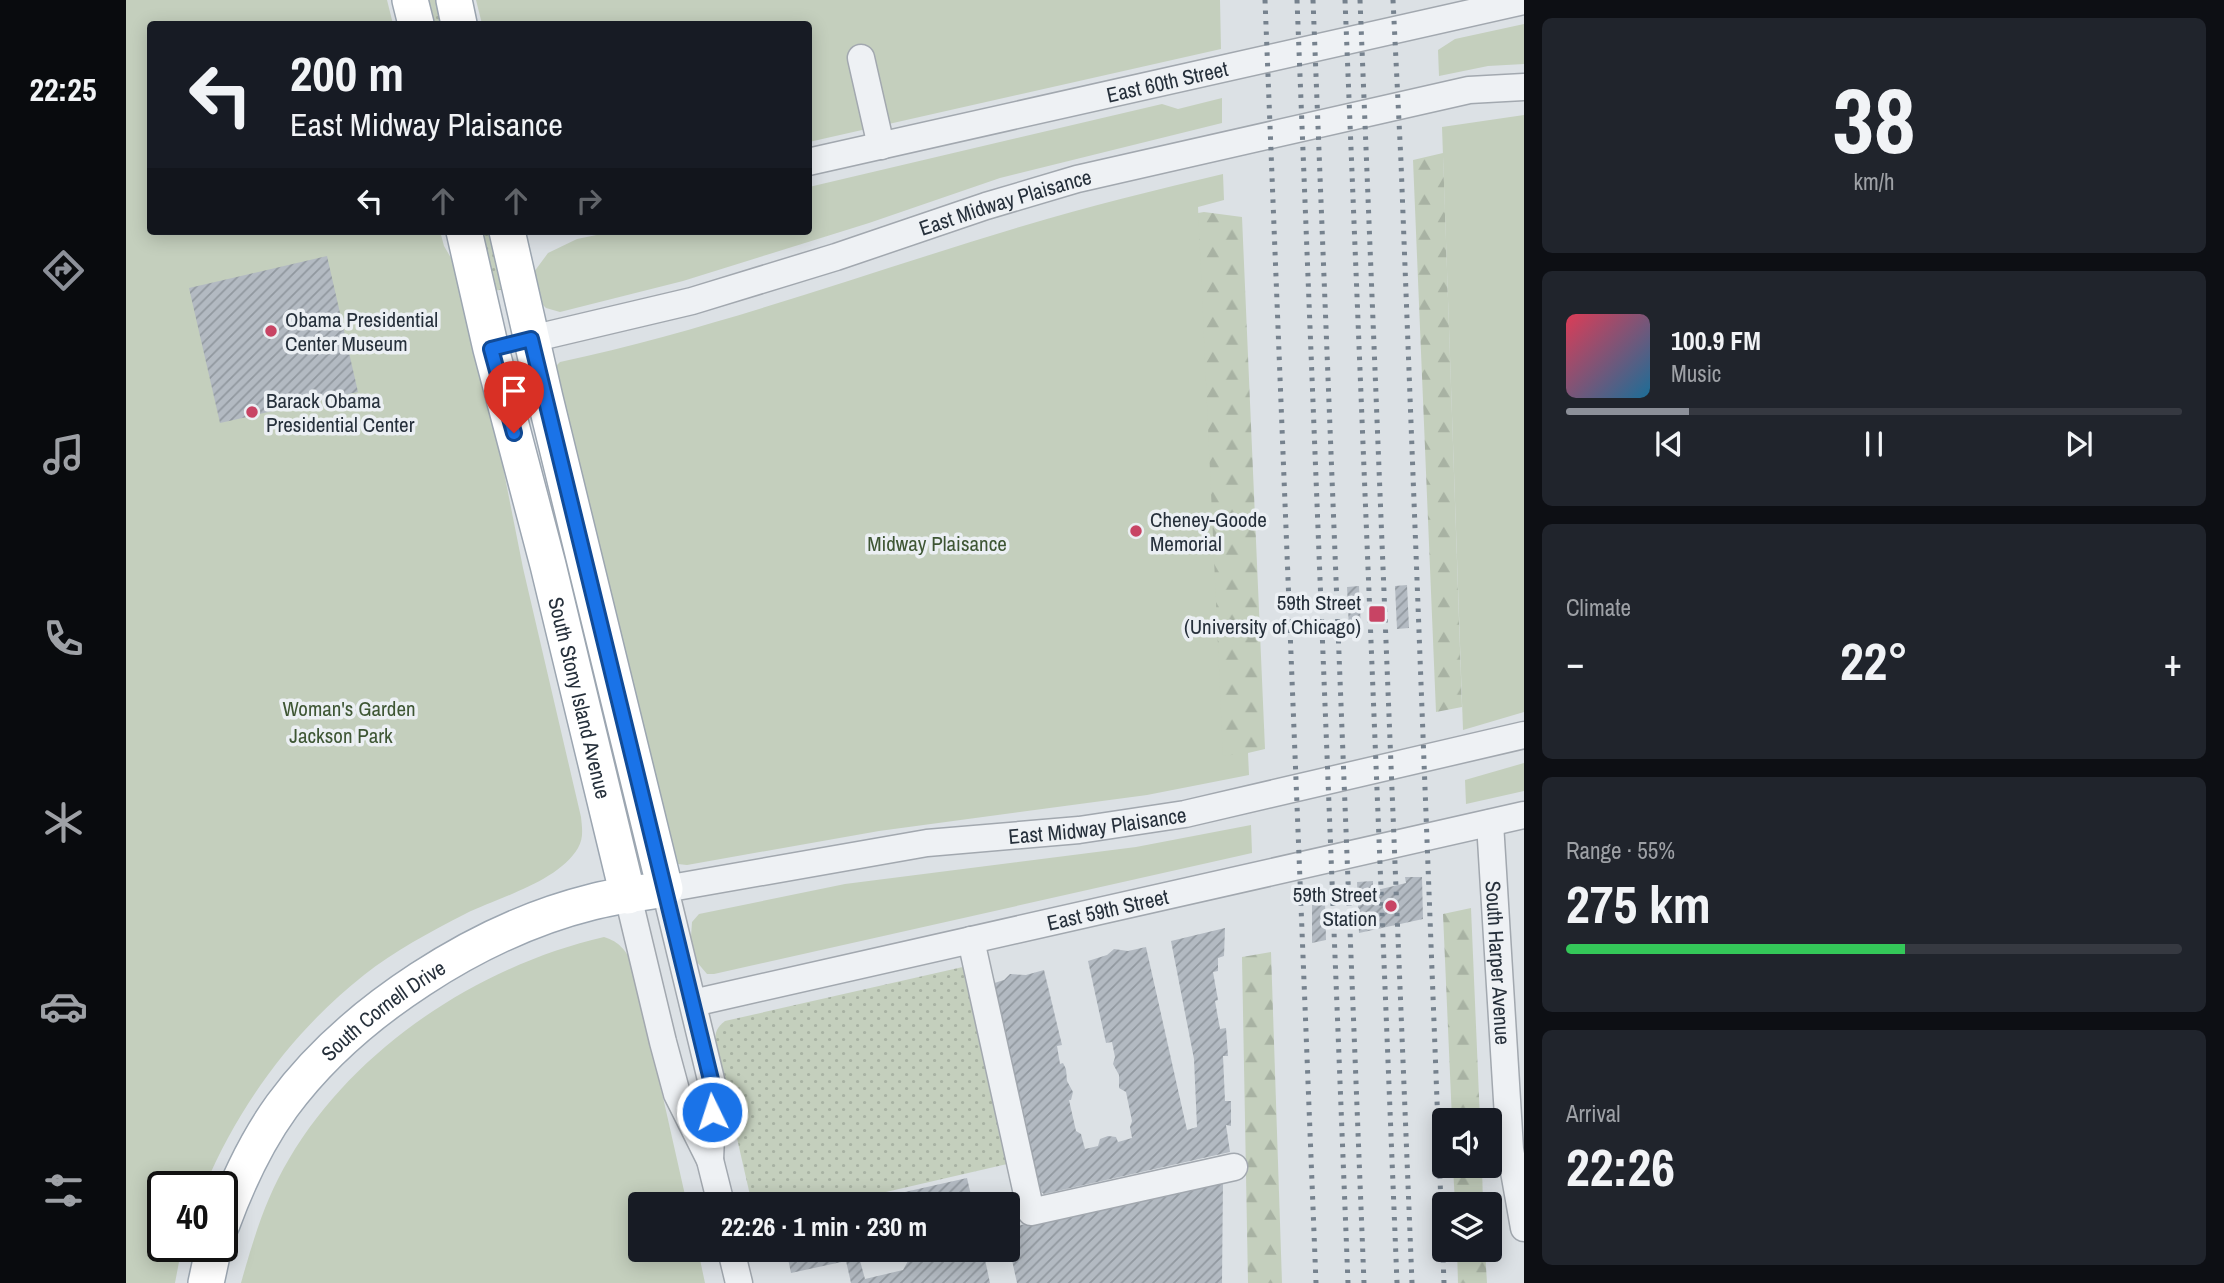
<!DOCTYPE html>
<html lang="en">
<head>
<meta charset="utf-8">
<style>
  :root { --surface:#171b24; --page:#20242c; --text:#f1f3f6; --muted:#9ea1a6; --line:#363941; --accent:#8c9099 }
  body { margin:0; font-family:"Archivo Narrow",sans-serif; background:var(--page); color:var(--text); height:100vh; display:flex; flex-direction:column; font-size:26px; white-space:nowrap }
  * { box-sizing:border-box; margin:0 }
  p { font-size:23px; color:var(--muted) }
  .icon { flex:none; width:38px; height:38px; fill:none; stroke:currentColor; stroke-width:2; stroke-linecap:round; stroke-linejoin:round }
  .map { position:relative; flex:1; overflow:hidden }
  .details { display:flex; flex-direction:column; gap:18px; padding:18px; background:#0d0f14; width:700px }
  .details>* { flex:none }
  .hud { position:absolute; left:21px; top:21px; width:665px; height:214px; border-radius:7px; box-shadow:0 4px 18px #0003; background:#171b24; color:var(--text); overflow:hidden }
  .buttons { position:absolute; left:1306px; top:1108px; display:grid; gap:14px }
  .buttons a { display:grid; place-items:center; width:70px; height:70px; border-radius:7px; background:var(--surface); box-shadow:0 4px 18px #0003; font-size:35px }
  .speed { position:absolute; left:21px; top:1171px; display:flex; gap:14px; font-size:35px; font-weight:700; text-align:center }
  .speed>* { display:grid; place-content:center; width:91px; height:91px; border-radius:50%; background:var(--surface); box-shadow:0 4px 18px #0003; line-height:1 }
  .speed .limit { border:4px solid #111; border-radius:10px; background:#fff; color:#111 }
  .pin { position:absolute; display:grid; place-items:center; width:60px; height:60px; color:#fff; margin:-72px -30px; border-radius:50% 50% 50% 0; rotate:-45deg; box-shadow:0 0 7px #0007 }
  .pin .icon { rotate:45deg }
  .me { position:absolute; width:77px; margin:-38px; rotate:356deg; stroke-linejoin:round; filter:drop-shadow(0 0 5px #0008) }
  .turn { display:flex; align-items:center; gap:24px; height:147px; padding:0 28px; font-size:32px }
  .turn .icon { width:91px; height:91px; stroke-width:2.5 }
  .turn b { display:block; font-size:49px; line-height:60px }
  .lanes { display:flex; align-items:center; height:66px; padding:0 28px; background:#0003; justify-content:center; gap:35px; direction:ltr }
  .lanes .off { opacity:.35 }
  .big { font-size:52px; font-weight:700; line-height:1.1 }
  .details .widget { flex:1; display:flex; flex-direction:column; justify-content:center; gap:10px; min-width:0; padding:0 24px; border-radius:10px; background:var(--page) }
  .details .dial { align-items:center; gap:0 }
  .dial b { font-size:91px; line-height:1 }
  .song { display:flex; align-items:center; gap:21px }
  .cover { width:84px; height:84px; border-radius:10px; background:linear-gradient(135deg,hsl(350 70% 55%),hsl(200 70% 35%)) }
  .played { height:7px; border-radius:4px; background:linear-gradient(90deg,var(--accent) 20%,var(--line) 20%) }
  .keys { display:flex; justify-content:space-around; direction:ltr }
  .heat { display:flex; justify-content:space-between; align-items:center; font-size:38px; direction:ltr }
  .charge { height:10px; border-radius:5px; background:linear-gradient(90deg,#34c759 55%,var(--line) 0) }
  .trip { position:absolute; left:502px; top:1192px; width:392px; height:70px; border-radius:7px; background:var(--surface); box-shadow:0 4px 18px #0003; font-weight:700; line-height:70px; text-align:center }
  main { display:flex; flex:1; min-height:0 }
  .menu { display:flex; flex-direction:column; width:126px; justify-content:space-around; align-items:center; background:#090b0e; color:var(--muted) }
  .menu .icon { width:49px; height:49px }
  .menu .on { color:var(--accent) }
  .menu b { font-size:32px; color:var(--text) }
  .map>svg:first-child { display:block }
  .grass { fill:url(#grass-dots) }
  .forest { fill:url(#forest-firs) }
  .park { fill:#c4cfbd }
  .building { fill:url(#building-hatch) }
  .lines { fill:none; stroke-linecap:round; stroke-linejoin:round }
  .minor-casing { stroke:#a2a8af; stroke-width:29 }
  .major-casing { stroke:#9ca6b1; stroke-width:38 }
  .minor { stroke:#eef1f4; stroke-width:26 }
  .major { stroke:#fff; stroke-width:35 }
  .rail { stroke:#76828e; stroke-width:5; stroke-dasharray:3.5 7; stroke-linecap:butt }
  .route-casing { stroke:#114b97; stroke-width:18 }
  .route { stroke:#1a73e8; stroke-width:12 }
  .poi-dot { fill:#c84464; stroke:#ebeff3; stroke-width:2.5 }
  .labels { text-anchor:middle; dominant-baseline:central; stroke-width:7; stroke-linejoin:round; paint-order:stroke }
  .street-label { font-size:21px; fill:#26303b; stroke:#ebeff3 }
  .poi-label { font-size:21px; fill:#26303b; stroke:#ebeff3; text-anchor:start }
  .park-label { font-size:21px; fill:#3e5634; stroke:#ebeff3 }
</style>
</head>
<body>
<main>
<nav class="menu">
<b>22:25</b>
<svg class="icon on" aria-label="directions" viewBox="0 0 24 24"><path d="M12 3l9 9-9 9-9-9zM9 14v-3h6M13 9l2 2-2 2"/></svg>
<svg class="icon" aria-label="music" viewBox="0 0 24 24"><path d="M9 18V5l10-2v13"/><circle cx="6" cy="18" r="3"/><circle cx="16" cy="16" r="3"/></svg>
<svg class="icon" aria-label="phone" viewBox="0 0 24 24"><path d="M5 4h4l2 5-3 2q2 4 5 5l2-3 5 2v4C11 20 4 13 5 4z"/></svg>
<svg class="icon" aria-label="climate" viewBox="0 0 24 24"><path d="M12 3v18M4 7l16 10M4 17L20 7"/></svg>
<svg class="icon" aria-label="car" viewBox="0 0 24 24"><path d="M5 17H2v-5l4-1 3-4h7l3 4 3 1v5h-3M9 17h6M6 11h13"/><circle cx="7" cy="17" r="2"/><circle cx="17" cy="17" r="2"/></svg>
<svg class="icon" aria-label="filters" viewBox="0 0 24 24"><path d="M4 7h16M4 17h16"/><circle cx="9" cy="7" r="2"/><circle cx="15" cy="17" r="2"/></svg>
</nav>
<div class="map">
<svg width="1398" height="1283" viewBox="0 0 1398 1283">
  <defs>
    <pattern id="grass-dots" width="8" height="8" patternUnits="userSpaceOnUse" patternTransform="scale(1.75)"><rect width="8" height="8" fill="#c4cfbd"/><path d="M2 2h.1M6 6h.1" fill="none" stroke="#a8b2a3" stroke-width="1.8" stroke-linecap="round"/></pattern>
    <pattern id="forest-firs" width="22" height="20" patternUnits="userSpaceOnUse" patternTransform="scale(1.75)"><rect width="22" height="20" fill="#c4cfbd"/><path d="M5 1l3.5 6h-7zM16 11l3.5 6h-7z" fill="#a8b2a3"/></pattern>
    <pattern id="building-hatch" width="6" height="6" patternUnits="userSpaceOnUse" patternTransform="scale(1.75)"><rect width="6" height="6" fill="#b3bac2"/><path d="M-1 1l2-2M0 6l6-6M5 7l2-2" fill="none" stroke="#91989f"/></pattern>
  </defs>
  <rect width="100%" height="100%" fill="#dce1e5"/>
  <g class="grass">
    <polygon points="301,0 312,0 317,24 306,24"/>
    <polygon points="354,231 365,231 379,289 368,291"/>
    <path d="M850,964L894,1161L708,1204H626L589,1042C589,1032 591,1027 599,1021Z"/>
  </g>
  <g class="forest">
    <polygon points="1317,153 1336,707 1310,712 1287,160"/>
    <polygon points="1078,212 1116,217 1139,749 1122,753 1122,761 1092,767 1066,214"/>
    <polygon points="1345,908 1354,1120 1326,1120 1317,914"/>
    <polygon points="1145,952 1156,1283 1122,1283 1116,957"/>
    <polygon points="1327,1166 1356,1166 1357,1204 1329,1204"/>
    <polygon points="1331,1250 1359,1250 1361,1283 1332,1283"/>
  </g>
  <g class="park">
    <path d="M0,0H261L267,24H24V231H314L318,246L335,275L365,407L397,568L455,817C456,827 458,838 452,848C432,882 373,897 339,914C304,932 268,951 238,975C168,1030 113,1105 79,1186H37V1246H56L49,1283H0Z"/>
    <polygon points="350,0 1094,0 1095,49 683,142 682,24 356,24"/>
    <polygon points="1398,24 1398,64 1362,66 1313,76 1312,50 1329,39"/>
    <polygon points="1096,98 1096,123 874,178 743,223 557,281 434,312 420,308 413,301 408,272 422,253 451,239 490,231 682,231 683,187 1036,104 1052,109"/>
    <polygon points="1398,115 1398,712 1337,730 1316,127"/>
    <path d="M1097,174L1098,200L1072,207L1097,756L1122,753L1123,775L1021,795L753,831L561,865L552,864L547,859L431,395L430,366L434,362C592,328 743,272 897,226C963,206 1030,190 1097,174Z"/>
    <polygon points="1398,763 1398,791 1340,804 1339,780"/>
    <polygon points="1125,825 1126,853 588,974 581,974 570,961 565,937 566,922 573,914 719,884 1010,847"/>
    <path d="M478,937C494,942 499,950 507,964L561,1204H514V1250H572L579,1283H115C127,1240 140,1197 163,1159C229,1047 353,966 478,937Z"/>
  </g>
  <g class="building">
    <polygon points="201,256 232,392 94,423 63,288"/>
    <polygon points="1281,585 1283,628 1271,629 1269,586"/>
    <polygon points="1233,586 1235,629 1223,629 1221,587"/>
    <polygon points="1279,877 1296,877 1297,919 1233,933 1231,882 1247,881 1247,891 1280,883"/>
    <polygon points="1199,901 1200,940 1186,943 1186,905"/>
    <polygon points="1099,928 1098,956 1092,958 1092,971 1087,972 1092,1000 1089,1001 1094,1029 1100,1028 1102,1056 1097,1056 1099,1101 1105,1101 1105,1126 1100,1125 1104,1152 918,1194 909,1188 862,985 878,980 884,974 900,975 918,970 936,1045 931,1046 934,1064 937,1063 940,1069 941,1081 947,1092 945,1100 943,1100 950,1131 955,1134 959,1149 972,1146 974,1139 982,1136 990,1137 992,1142 1006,1138 1004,1127 1006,1121 1000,1092 993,1088 993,1075 987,1064 989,1057 986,1042 980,1043 962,961 981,955 988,949 1002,951 1020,947 1061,1130 1071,1127 1068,1059 1045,941"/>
    <polygon points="841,1178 847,1204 730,1204 730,1203"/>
    <polygon points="1097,1180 1096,1283 891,1283 882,1242 882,1228"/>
    <polygon points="654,1250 774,1250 772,1253 756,1257 752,1252 733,1257 739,1279 777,1270 782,1261 792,1255 791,1250 857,1250 864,1283 725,1283 720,1261 665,1273 662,1259 659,1259"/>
  </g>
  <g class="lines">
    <g class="minor-casing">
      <g id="minor">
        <polyline points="735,58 755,146"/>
        <path id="s1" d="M682,162L1398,1"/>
        <path id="s2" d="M405,339L566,301L710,257L860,206L951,179L1343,90L1398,87"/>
        <path id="s3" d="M1364,823L1384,1149L1398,1228"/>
        <polyline points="502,896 537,1042 551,1094 584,1160 595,1204"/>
        <polyline points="845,940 905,1212 1108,1167"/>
        <path id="s4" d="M567,1003L1398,815"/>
        <path id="s5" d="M584,1160L587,1088L539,889L801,843L953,830L1059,814L1398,735"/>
        <polyline points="605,1250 613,1283"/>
      </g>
    </g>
    <g class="major-casing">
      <g id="major">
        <polyline points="284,0 290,24"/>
        <polyline points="328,0 333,24"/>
        <path id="s6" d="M338,231L365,349L422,565L502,896"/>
        <path id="s7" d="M96,1224C111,1183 130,1142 156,1106C225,1012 353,930 466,902C489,896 515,893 539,889L419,398L381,231"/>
        <polyline points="80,1283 88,1246"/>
      </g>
    </g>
    <use href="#minor" class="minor"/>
    <use href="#major" class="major"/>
    <g class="rail">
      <polyline points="1139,0 1190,1283"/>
      <polyline points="1171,0 1222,1283"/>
      <polyline points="1187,0 1238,1283"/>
      <polyline points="1219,0 1271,1283"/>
      <polyline points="1234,0 1286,1283"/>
      <polyline points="1267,0 1275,162 1318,1283"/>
    </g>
  </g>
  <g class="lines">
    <g class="route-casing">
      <polyline id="route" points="388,433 365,349 405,339 587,1088 586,1112"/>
    </g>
    <use href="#route" class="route"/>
  </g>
  <g class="poi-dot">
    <circle cx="145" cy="331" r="7"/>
    <circle cx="126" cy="412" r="7"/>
    <circle cx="1010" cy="531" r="7"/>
    <rect x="1242" y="605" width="18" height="18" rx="3.5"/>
    <circle cx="1265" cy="906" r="7"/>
  </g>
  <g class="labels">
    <g class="street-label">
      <text stroke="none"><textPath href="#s1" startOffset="368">East 60th Street</textPath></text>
      <text stroke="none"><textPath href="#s2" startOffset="494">East Midway Plaisance</textPath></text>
      <text stroke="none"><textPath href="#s6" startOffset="481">South Stony Island Avenue</textPath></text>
      <text stroke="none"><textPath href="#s5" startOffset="714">East Midway Plaisance</textPath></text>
      <text stroke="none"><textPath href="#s4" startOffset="425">East 59th Street</textPath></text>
      <text stroke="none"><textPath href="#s3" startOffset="140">South Harper Avenue</textPath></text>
      <text stroke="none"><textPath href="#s7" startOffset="273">South Cornell Drive</textPath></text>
    </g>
    <g class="poi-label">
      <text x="159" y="319">Obama Presidential<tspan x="159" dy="24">Center Museum</tspan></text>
      <text x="140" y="400">Barack Obama<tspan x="140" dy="24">Presidential Center</tspan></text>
      <text x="1024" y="519">Cheney-Goode<tspan x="1024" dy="24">Memorial</tspan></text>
      <text x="1235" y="602" text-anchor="end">59th Street<tspan x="1235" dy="24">(University of Chicago)</tspan></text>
      <text x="1251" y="894" text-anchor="end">59th Street<tspan x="1251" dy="24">Station</tspan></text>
    </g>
    <g class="park-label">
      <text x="811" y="543">Midway Plaisance</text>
      <text x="223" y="708">Woman's Garden</text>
      <text x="215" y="735">Jackson Park</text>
    </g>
  </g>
</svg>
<div class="buttons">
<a><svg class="icon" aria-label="sound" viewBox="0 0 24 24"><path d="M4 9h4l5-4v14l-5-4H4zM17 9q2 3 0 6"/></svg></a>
<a><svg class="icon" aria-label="layers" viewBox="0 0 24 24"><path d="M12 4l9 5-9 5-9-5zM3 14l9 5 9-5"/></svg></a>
</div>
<div class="speed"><div class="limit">40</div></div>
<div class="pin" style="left:388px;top:433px;background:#d93025"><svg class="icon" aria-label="arrive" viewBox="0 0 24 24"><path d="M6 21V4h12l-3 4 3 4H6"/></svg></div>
<svg class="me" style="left:586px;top:1112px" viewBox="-20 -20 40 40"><circle r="17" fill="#1a73e8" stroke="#fff" stroke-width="3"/><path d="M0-11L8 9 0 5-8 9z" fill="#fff"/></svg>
<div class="trip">22:26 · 1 min · 230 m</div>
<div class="hud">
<div class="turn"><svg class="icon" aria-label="left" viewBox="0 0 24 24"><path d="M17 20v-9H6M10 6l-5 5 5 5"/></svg><div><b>200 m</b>East Midway Plaisance</div></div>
<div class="lanes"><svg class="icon" aria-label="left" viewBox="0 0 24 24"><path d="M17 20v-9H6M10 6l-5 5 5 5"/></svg><svg class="icon off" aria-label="ahead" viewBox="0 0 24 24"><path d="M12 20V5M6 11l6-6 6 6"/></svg><svg class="icon off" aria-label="ahead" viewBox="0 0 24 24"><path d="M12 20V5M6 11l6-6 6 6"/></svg><svg class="icon off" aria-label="right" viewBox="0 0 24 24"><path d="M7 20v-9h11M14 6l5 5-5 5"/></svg></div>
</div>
</div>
<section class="details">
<div class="widget dial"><b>38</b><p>km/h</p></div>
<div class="widget">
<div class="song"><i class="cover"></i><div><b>100.9 FM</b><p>Music</p></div></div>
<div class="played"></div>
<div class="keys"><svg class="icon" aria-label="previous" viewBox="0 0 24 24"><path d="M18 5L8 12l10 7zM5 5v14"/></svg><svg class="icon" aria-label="pause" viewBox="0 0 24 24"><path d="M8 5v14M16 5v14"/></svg><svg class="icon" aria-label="next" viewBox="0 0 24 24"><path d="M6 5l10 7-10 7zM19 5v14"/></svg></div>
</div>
<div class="widget"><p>Climate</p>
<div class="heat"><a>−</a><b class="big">22°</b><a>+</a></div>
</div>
<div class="widget"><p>Range · 55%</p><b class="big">275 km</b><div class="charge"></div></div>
<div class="widget"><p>Arrival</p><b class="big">22:26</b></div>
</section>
</main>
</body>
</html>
